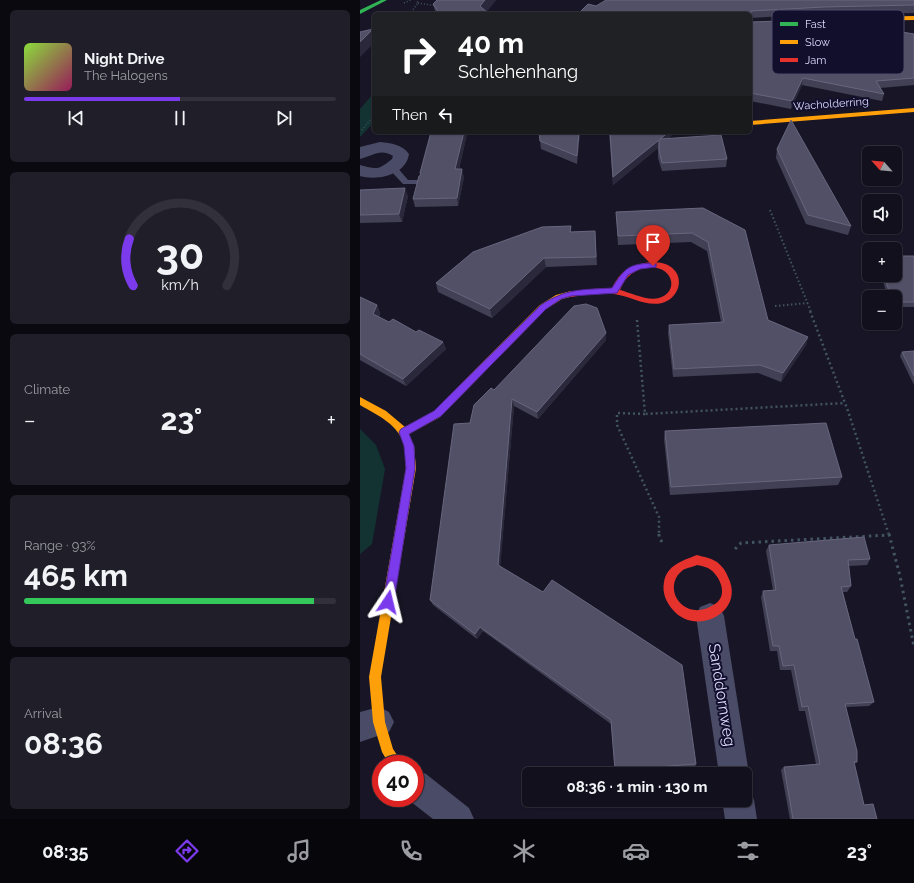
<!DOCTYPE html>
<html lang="en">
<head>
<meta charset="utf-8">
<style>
  :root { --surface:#12101c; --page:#1f1e29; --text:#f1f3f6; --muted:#9c9da3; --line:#31303b; --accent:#7c3aed }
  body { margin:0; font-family:Raleway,sans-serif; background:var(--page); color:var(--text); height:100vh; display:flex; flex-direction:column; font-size:15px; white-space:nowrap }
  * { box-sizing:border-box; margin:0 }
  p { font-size:13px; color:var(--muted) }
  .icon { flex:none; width:22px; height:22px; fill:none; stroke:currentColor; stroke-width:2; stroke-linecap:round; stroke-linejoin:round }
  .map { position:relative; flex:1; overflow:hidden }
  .details { display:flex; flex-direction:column; gap:10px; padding:10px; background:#0a090f; width:360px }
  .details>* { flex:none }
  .hud { position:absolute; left:12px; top:12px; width:380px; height:122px; border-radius:6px; box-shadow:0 1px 3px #0004,0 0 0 1px var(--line); background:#202124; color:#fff; overflow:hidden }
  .needle { width:26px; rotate:297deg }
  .buttons { position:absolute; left:502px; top:146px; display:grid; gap:8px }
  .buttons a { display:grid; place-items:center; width:40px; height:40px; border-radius:6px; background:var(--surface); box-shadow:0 1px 3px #0004,0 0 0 1px var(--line); font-size:20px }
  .speed { position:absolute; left:12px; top:755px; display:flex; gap:8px; font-size:20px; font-weight:700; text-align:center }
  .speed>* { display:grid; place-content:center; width:52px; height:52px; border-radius:50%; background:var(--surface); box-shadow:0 1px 3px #0004,0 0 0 1px var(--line); line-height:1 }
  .speed .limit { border:6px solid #d22; background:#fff; color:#111 }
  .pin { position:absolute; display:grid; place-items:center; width:34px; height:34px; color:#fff; margin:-41px -17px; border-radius:50% 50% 50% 0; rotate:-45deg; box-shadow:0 0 4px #0007 }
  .pin .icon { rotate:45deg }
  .me { position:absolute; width:44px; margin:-22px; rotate:10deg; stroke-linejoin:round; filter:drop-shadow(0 0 3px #0008) }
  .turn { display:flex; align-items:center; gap:14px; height:84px; padding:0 20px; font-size:18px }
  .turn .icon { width:52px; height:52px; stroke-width:2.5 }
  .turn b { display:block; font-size:28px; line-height:34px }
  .then { display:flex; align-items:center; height:38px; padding:0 20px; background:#0003; gap:8px; font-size:15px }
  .big { font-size:30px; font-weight:700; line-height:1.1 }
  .details .tile { flex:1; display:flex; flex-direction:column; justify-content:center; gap:6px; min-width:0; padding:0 14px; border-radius:6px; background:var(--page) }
  .details .dial { align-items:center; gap:0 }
  .dial svg { height:104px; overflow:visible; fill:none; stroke:var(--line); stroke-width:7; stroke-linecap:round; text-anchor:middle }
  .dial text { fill:var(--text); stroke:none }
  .song { display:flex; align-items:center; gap:12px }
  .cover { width:48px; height:48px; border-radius:6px; background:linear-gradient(135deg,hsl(90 70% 55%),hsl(330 70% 35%)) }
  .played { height:4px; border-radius:2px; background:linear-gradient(90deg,var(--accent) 50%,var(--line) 50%) }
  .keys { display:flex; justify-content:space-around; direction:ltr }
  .heat { display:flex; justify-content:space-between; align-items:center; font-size:22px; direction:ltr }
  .charge { height:6px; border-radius:3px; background:linear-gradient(90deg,#34c759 93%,var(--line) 0) }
  .trip { position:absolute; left:162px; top:767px; width:230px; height:40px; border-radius:6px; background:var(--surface); box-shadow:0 1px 3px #0004,0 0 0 1px var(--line); font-weight:700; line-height:40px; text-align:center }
  .menu { display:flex; height:64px; justify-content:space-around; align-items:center; background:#07060b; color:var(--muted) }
  .menu .icon { width:28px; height:28px }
  .menu .active { color:var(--accent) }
  .menu b { font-size:18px; color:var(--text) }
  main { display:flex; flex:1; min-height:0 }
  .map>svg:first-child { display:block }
  .green { fill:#123332 }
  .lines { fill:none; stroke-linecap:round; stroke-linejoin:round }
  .path-far3 { stroke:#425362; stroke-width:1.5; stroke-dasharray:1 2; stroke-linecap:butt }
  .path-far2 { stroke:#425362; stroke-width:2; stroke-dasharray:1.5 2.5; stroke-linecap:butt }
  .path-far1 { stroke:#425362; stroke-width:2.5; stroke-dasharray:2 3; stroke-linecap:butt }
  .path { stroke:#425362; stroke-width:3; stroke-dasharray:2.5 4; stroke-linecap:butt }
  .lane { fill:#4a4b67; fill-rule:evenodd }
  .street { fill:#4a4b67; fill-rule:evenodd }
  .fast { fill:#30b455; fill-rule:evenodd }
  .slow { fill:#ff9f0a; fill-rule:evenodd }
  .jam { fill:#e5322d; fill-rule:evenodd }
  .wall { fill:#424054 }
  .shaded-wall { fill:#2a283a }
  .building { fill:#525066; stroke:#68667e }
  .route { fill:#7c3aed; stroke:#51269a }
  .labels { text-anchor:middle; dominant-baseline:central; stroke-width:4; stroke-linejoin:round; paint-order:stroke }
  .far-street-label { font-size:11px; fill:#dddbff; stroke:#120f2d }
  .near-street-label { font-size:16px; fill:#dddbff; stroke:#120f2d }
  .key { fill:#120f2d; stroke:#4f4c6c; stroke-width:1 }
  .key-label { font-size:11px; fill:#dddbff }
</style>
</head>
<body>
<main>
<section class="details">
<div class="tile">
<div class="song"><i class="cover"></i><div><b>Night Drive</b><p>The Halogens</p></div></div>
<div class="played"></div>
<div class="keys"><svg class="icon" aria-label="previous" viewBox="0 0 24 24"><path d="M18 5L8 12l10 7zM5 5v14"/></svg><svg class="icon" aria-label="pause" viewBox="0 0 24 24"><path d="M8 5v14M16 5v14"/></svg><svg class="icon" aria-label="next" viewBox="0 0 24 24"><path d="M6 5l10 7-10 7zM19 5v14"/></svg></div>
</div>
<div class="tile dial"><svg viewBox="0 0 100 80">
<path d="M14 69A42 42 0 1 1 86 69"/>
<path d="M14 69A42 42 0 0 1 11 33" stroke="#7c3aed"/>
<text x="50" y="56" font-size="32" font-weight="700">30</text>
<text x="50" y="72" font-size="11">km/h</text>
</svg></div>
<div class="tile"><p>Climate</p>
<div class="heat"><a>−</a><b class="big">23°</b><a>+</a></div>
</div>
<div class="tile"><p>Range · 93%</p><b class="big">465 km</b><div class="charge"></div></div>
<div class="tile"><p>Arrival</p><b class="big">08:36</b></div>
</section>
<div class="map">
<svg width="554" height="819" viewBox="0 0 554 819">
  <rect width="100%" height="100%" fill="#181626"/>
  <g class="green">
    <polygon points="14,93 14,122 0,137 0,109"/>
    <polygon points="0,429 16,445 25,469 12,544 0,554"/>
  </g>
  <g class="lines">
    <g class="path-far3">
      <polyline points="44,3 51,0"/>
      <polyline points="58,3 77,6"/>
      <polyline points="55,14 52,11 58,3 56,0"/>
      <polyline points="2,130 14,115"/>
    </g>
    <g class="path-far2">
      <polyline points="410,210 451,312"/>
      <polyline points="415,306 448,303"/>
    </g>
    <g class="path-far1">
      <polyline points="450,311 488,411 529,535"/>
      <polyline points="277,320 285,414 485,403"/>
      <polyline points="285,414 257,413 257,425 299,517 299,535"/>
    </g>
    <g class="path">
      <polyline points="299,534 299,538 303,543"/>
      <polyline points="529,534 540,576 554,647"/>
      <polyline points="375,549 381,543 529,535"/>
    </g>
    <polygon class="lane" points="30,166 36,166 48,180 58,180 62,182 58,184 43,184 30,170"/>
    <g class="street">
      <path d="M20,142C31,143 43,145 49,154C46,175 18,181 0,176V165C16,169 18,171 32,159L33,156C20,148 13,156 0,159V147Z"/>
      <polygon points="350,603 360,607 364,616 389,774 385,785 385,774 359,774 336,616 340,607"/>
      <polygon points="19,707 29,712 34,722 29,732 0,742 0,712"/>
      <polygon points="55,769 66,774 109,808 114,819 73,819 46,798 55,798"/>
      <polygon points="385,787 389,789 394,800 397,819 365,819 362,800 385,800"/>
    </g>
    <polygon class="fast" points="21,0 27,0 0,14 0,10"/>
    <g class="slow">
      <polygon points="554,16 554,20 501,21 498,19 501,17"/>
      <polygon points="554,108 554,112 390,125 390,121"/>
      <path d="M211,291L214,292L215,294L214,296L202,299L186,309L80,417L49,434L54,446L56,468L21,677L25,722L33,749L43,764H29L22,752L13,722L9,677L46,468C45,461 46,453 44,446C40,425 17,415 0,405V397L26,411L45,427L74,411L180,305L196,295Z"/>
    </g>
    <g class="jam">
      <path d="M291,262C298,262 306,263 311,267C326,278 318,299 302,303C286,307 270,296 254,294C240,292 225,295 211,297L207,294L208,292L232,289L252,288C261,270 270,265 291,262ZM291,267C315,268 318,293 299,298C287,301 271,293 260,290C266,275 275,269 291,267Z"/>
      <path d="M337,555C344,557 351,558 357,562C362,566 366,571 368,577C386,612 336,637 313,610C306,602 302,593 304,582C307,565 322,561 337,555ZM337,565C342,566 347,567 351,570C361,578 368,596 355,604C324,625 300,587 323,570C326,568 333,567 337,565Z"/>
    </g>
  </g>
  <g class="wall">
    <polygon points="77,0 136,0 126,12 129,14 76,14 73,4"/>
    <polygon points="554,0 554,13 463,14 390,18 236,6"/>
    <polygon points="390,21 391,22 530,30 554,34 554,85 520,88 524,94 522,101 442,85 431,109 390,101"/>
    <polygon points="179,132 220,132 217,164 181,149"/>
    <polygon points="249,132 314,132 309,138 367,159 366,167 302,171 298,158 298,148 253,185"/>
    <polygon points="107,134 99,169 104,177 98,206 55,207 53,199 61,175 60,173"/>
    <polygon points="417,149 491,226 488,235 446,224 416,158"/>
    <polygon points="0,190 48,196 42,222 0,223"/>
    <polygon points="343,208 408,320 448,337 446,345 421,382 398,373 313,377 308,333 309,325 361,322 347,251 331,242 258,245 256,212"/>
    <polygon points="211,226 211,232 235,231 237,265 186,267 132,318 78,292 76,283"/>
    <polygon points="554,256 554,307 535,307 535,297 528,297 521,275 535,275"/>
    <polygon points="0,297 17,305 20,313 19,317 29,322 83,342 86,349 46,386 0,360"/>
    <polygon points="246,340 178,419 154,406 140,566 336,764 335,767 255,773 251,724 123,631 117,639 73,605 70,600 110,423 134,390"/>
    <polygon points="554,351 554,385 540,356 542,352"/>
    <polygon points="305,431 482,477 478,485 310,495 304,439"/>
    <polygon points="409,545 510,559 507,565 489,566 491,586 487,592 483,592 495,639 514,702 509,706 486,707 497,762 494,764 504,805 517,819 430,819 421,770 424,767 456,764 445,711 439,711 431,670 420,670 417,651 410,651 401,597 403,591 413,590 406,551"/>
  </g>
  <g class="shaded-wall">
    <polygon points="125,0 136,0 125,14 120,6"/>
    <polygon points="13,29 14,31 14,43 0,57 0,42"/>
    <polygon points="443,78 442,85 431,109 432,101"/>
    <polygon points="104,132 106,132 107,134 97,177 95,169"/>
    <polygon points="219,132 220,132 217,164 217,156"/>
    <polygon points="309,132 314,132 309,139 300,139"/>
    <polygon points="299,140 298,148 253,185 253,177"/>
    <polygon points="102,169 104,177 98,206 97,198"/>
    <polygon points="45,188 48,196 42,222 39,214"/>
    <polygon points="184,258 186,267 132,318 130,309"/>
    <polygon points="17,305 20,313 16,321 13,314"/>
    <polygon points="246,333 246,340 178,419 177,412"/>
    <polygon points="448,337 446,345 421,382 423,373"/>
    <polygon points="83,342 86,349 46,386 43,379"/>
    <polygon points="152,399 154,406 140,570 138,565"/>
    <polygon points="120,627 123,631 117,639 115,634"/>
  </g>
  <g class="building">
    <polygon points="77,0 125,0 120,6 129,14 80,14 73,4"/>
    <polygon points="246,0 554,0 554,5 464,7 391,11 390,17 390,14 218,14 228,4 236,6"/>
    <polygon points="531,17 530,30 554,34 554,78 516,81 524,94 443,78 432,101 390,93 390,21 391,22"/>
    <polygon points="13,29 0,42 0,32"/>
    <polygon points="431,120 491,226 448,215 417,149"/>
    <polygon points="71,132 104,132 95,169 102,169 97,198 53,199 59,176 61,175 60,173"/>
    <polygon points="179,132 219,132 217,156 180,141"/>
    <polygon points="250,132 309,132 300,139 361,135 367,159 302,163 299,150 299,140 253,177"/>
    <polygon points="45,188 39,214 0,215 0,190"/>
    <polygon points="343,208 385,230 408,320 448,337 423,373 400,365 314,369 309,325 364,322 348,242 332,233 258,236 256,212"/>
    <polygon points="211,226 210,232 235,231 236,257 184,258 130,309 76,283 113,252 182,227"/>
    <polygon points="535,256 554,256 554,302 535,302 535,297 531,297 524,275 535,275"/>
    <polygon points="0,297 17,305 13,314 29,322 33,319 56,332 59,330 83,342 43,379 0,354"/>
    <polygon points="226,304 237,308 246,333 177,412 152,399 138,565 183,592 192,580 322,665 336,764 255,770 251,720 120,627 115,634 70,600 94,424 110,423 114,405 131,388 134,390 214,306"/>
    <polygon points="554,351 554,376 542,352"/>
    <polygon points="466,423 482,477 311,487 305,431"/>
    <polygon points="504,537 510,559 488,560 491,586 481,587 495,639 497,639 514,702 485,704 497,751 497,762 494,762 504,805 513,804 517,819 433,819 424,767 460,764 448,706 442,707 434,665 423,666 419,646 413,646 403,591 416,590 409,545"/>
  </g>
  <path class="route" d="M293,263L296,264V267L280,269L268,275L257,293L211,296L201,299L186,309L81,416L49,434L54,446L55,468L34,602L32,606L28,607L24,606L23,602L46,468L44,446L39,432L41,429L74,411L181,305C207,288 222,290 252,288C265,268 268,264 293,263Z"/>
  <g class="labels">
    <g class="far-street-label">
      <text transform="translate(471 104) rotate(-4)">Wacholderring</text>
    </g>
    <g class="near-street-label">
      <text transform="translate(362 695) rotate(81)">Sanddornweg</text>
    </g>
  </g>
  <rect x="412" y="10" width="132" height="64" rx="6" class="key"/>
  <rect x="420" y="22" width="18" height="4" fill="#30b455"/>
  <rect x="420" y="40" width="18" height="4" fill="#ff9f0a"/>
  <rect x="420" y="58" width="18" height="4" fill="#e5322d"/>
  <g class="key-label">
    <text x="445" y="28">Fast</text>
    <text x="445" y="46">Slow</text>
    <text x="445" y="64">Jam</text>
  </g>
</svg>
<div class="buttons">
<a><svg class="needle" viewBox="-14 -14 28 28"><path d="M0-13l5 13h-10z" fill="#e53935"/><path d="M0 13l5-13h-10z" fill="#9c9da3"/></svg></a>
<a><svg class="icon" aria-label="sound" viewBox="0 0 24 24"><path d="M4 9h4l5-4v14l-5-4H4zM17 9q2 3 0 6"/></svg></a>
<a>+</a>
<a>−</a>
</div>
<div class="speed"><div class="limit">40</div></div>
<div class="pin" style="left:293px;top:266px;background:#d93025"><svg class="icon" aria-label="arrive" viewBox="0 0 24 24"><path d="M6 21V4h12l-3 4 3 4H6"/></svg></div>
<svg class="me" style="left:28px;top:602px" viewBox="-20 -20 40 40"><path d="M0-17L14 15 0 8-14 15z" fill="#7c3aed" stroke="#fff" stroke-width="4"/></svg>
<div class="trip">08:36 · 1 min · 130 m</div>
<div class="hud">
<div class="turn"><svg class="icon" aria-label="right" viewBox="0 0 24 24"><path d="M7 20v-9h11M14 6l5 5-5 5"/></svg><div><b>40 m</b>Schlehenhang</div></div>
<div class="then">Then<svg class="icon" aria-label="left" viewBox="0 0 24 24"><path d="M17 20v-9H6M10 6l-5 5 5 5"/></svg></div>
</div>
</div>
</main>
<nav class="menu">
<b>08:35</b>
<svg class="icon active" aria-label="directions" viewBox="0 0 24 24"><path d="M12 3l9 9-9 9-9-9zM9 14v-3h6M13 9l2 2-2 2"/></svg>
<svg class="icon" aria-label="music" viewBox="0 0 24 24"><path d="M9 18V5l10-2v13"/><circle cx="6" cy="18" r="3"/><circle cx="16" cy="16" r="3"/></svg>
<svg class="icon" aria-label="phone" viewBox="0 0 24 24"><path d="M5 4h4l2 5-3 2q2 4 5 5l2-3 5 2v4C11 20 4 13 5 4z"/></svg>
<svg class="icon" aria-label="climate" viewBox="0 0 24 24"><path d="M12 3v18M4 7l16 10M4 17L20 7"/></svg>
<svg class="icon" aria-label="car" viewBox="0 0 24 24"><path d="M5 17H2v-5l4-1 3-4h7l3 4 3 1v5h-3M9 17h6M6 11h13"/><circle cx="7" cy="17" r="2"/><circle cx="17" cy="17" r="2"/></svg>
<svg class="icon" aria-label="filters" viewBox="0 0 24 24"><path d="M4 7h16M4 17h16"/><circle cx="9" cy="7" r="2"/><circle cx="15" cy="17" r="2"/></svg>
<b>23°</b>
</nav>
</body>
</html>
